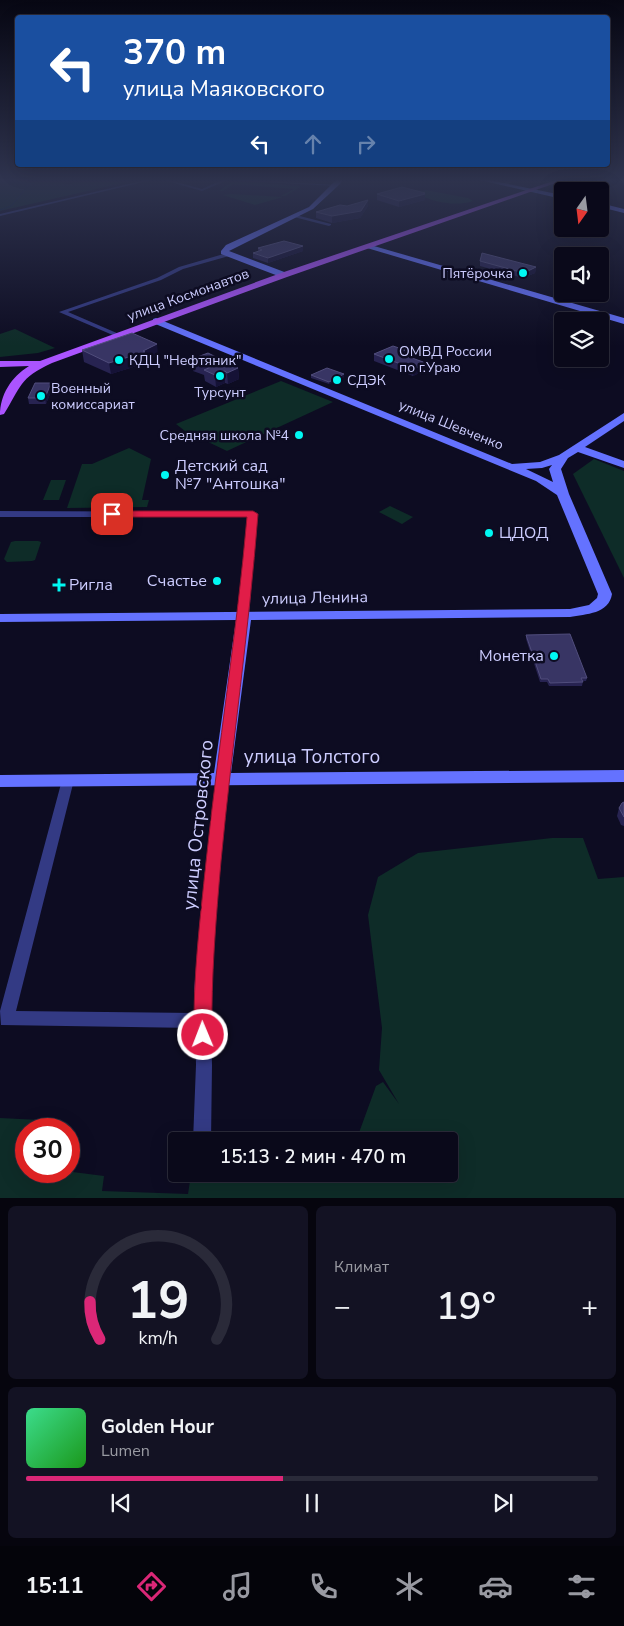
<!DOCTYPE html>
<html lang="ru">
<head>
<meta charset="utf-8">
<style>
  :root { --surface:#0a091a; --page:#131223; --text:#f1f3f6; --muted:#999aa2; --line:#2a2a39; --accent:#db2777 }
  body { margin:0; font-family:"Nunito Sans",sans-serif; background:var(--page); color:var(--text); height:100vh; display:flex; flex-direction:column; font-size:19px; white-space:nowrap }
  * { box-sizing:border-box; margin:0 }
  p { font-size:16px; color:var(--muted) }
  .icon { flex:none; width:28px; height:28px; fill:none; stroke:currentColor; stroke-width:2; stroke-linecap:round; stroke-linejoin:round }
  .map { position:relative; height:1198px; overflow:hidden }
  .details { display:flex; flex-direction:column; gap:8px; padding:8px; background:#06050e; flex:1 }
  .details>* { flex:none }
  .guide { position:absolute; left:15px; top:15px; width:595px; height:152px; border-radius:5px; box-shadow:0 5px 20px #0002,0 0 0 1px var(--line); background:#1a4fa0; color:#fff; overflow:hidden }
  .needle { width:32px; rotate:194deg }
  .tools { position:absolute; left:554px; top:182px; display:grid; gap:10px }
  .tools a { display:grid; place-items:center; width:55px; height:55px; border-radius:5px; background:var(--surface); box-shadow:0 5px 20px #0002,0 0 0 1px var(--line); font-size:25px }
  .speed { position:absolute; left:15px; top:1118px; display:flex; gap:10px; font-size:25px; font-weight:700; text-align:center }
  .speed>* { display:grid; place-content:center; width:65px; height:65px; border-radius:50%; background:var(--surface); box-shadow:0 5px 20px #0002,0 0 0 1px var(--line); line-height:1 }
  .speed .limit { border:8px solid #d22; background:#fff; color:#111 }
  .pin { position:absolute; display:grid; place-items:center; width:42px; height:42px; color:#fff; margin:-21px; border-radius:10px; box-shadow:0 2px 8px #0006 }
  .me { position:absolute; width:55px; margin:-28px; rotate:359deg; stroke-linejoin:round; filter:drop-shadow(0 0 4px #0008) }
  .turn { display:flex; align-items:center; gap:18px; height:105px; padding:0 25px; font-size:22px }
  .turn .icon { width:65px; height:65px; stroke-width:2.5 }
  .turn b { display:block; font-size:35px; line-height:42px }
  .lanes { display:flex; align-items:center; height:48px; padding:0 25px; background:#0003; justify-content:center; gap:25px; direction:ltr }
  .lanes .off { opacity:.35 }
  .big { font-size:38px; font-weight:600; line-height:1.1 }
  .details .tile { flex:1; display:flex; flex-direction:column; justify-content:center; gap:8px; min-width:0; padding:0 18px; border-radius:8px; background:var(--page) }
  .details .dial { align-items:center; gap:0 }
  .dial svg { height:130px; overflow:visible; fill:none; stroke:var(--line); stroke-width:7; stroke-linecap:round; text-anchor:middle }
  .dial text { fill:var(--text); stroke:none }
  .song { display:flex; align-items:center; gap:15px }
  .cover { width:60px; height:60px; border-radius:8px; background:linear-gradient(135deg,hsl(150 70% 55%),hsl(120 70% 35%)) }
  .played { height:5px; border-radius:2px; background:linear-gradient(90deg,var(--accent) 45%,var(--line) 45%) }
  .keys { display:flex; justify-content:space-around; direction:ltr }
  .heat { display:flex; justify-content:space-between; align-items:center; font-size:28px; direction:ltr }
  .details .tiles { flex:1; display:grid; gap:8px; grid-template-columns:1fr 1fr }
  .tile:last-child { grid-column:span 2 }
  .trip { position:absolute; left:168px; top:1132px; width:290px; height:50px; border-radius:5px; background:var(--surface); box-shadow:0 5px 20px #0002,0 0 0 1px var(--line); font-weight:600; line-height:50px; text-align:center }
  .tab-bar { display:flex; height:80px; justify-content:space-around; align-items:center; background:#04040a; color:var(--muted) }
  .tab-bar .icon { width:35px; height:35px }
  .tab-bar .on { color:var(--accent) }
  .tab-bar b { font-size:22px; color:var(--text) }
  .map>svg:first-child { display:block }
  .green { fill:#0e2c28 }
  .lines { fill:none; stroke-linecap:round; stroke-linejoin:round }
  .stream { stroke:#062241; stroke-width:1 }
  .street { fill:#333a84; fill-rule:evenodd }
  .secondary { fill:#6472ff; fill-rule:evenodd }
  .primary { fill:#ab54ff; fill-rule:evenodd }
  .wall { fill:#272351 }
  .shaded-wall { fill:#151236 }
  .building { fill:#383564; stroke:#504d7c }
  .route { fill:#e11d48; stroke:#92132f }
  .poi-dot { fill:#00f8f3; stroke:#0d0c22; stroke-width:2 }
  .labels { text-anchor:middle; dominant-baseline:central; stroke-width:5; stroke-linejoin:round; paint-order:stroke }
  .far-poi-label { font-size:14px; fill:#cdcdff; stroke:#0d0c22; text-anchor:start }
  .far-street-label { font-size:14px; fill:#cdcdff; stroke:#0d0c22 }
  .poi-label { font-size:16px; fill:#cdcdff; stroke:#0d0c22; text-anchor:start }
  .street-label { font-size:16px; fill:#cdcdff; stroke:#0d0c22 }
  .near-street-label { font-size:19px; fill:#cdcdff; stroke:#0d0c22 }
</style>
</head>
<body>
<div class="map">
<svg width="624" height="1199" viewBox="0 0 624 1199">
  <rect width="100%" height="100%" fill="#0d0c22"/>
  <g class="green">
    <polygon points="0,179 52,179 52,182 68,184 105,179 140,179 0,211"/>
    <polygon points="233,181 299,186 300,187 285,196 281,196 294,189 233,184 223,191 219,191"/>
    <path d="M426,190L468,198L473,201C456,207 431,202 416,193Z"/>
    <polygon points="231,194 283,197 255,205 223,195"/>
    <polygon points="15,329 55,348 38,353 0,357 0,334"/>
    <polygon points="281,381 333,402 227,451 185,431 176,424"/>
    <polygon points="129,448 151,459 142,500 149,500 147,507 67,508 82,464 92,464"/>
    <polygon points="594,459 624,471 624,578 573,474"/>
    <polygon points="51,480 66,480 59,500 43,500"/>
    <polygon points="390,506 413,517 402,524 379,512"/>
    <polygon points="15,541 38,541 41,542 35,560 32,561 7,562 4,559 11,542"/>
    <polygon points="552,838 583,838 598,879 624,877 624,1198 0,1198 0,1118 40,1120 45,1129 26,1129 26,1171 65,1171 104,1176 102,1191 188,1194 191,1174 449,1174 449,1141 356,1141 376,1086 383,1082 399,1104 379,1070 382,1028 368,915 378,877 418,853"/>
  </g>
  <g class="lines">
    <polyline class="stream" points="0,210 11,206 34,179"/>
    <g class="street">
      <polygon points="150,179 156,179 0,216 0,214"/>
      <polygon points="160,179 165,179 202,189 224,179 338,185 336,186 228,180 202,191"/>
      <polygon points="515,179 520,179 505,185 501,184"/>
      <polygon points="296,215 331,224 331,225 329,226 294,217"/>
      <polygon points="227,253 229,254 229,256 183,269 161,280 68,312 119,334 119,336 115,336 59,312 157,278 179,267"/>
      <polygon points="0,511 256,512 257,514 249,616 244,619 239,616 248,517 0,517"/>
      <polygon points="222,774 226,776 228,779 210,989 212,1065 211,1141 193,1141 196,1065 195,1028 1,1025 0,1011 62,780 64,777 68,775 72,777 74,780 16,1011 195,1013 194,989 216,779 218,776"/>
    </g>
    <g class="secondary">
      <polygon points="337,179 343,179 340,184 313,209 229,251 287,273 287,277 281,277 221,254 221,251 226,245 309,207"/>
      <polygon points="475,179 484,179 562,195 562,199"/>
      <polygon points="600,203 624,209 624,213 600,207"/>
      <polygon points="367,244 624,318 624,324 367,248"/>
      <path d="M156,318L512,464L540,462L559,455L624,413V421L585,447L624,461V468L578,452L568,458L561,469L569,494L612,594C609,614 586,614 570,617L251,620L231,773L624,770V782L0,787V775L214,773L236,620L0,622V614L570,609L589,605L597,598L598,594L557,495L536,481L153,323V319ZM552,465L549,469L553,482L526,469L542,468Z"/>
    </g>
    <path class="primary" d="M559,179H567L287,277L52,363C19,378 21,387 4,414L0,415C0,395 11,377 29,366L0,367V361H40L281,273Z"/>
  </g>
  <g class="wall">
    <polygon points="425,193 425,200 399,207 377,200 377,194"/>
    <polygon points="347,206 368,206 360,218 332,223 316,218 316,212"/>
    <polygon points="258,248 303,251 268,263 253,258 253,253 258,252"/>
    <polygon points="480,261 536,267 535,273 523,278 480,266"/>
    <polygon points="82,350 158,355 146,361 146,363 111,374 84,362"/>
    <polygon points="374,354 405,356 426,363 425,370 413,376 374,361"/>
    <polygon points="192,359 238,368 239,379 228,384 225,383 216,387 205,381 204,375 193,371"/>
    <polygon points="311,375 344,377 329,384 311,378"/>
    <polygon points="51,383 52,389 46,404 29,404 28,398"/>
    <polygon points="526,635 587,678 586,681 583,681 582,686 549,686 547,682 540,682 526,639"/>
    <polygon points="624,802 624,826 621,825 617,816 619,808"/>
  </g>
  <g class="shaded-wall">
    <polygon points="425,193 425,200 399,207 399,201"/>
    <polygon points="368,200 368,206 360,218 332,223 332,216"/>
    <polygon points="303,246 303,251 268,263 268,258"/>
    <polygon points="536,267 535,273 523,278 524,273"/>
    <polygon points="157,344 158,355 146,361 146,363 111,374 109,363 143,351"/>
    <polygon points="405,350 405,357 398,353"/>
    <polygon points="426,363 425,370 413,376 414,369"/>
    <polygon points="238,368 239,379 228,384 227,373"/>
    <polygon points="225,371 225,383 216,387 215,375"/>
    <polygon points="344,374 344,377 329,384 329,382"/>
    <polygon points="51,383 52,389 46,404 45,398"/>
  </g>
  <g class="building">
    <polygon points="402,187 425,193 423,193 425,194 399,201 377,194"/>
    <polygon points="368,200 361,211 332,216 316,212 340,205 347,206"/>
    <polygon points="284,241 303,246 268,258 253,253 262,250 258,248"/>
    <polygon points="482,253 536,267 524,273 480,261"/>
    <polygon points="132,333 157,344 143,351 145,352 109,363 82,350"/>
    <polygon points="393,346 405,350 398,353 426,363 414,369 374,354"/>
    <polygon points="208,353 238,368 227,373 225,371 215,375 204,370 211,367 192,359"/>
    <polygon points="327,368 344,374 329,382 311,375"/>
    <polygon points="35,383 51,383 45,398 28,398"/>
    <polygon points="570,634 587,678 581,678 583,682 550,683 548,679 541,679 526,635"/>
    <polygon points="624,802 624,817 619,808 622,803"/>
  </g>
  <linearGradient id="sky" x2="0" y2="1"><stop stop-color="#070713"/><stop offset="0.52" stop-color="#2f344f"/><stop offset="1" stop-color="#2f344f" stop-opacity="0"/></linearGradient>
  <rect width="624" height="346" fill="url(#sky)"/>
  <path class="route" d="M109,511H253L258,514C249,630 232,745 221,861C216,919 211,977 212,1035L210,1041L203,1044L197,1041L194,1035C193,977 200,920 206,862C218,747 237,632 247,517H112L107,514Z"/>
  <g class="poi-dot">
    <circle cx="523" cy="273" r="5"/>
    <circle cx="389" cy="359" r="5"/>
    <circle cx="119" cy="360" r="5"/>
    <circle cx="220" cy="376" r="5"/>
    <circle cx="337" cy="380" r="5"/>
    <circle cx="41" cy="396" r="5"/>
    <circle cx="299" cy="435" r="5"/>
    <circle cx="165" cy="475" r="5"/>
    <circle cx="489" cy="533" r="5"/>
    <circle cx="217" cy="581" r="5"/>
    <path d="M56.5 577.5h5v5h5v5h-5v5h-5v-5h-5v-5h5z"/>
    <circle cx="554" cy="656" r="5"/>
  </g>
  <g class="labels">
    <g class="far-poi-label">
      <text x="513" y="273" text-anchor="end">Пятёрочка</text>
      <text x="399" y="351">ОМВД России<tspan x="399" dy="16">по г.Ураю</tspan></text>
      <text x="129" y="360">КДЦ "Нефтяник"</text>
      <text x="347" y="380">СДЭК</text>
      <text x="51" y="388">Военный<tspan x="51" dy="16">комиссариат</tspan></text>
      <text x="220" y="392" text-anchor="middle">Турсунт</text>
      <text x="289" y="435" text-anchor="end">Средняя школа №4</text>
    </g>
    <g class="far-street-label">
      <text transform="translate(188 295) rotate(-20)">улица Космонавтов</text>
      <text transform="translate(451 425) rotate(22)">улица Шевченко</text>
    </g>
    <g class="poi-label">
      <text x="175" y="466">Детский сад<tspan x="175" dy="18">№7 "Антошка"</tspan></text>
      <text x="499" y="533">ЦДОД</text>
      <text x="207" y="581" text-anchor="end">Счастье</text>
      <text x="69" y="585">Ригла</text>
      <text x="544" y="656" text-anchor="end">Монетка</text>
    </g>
    <g class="street-label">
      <text transform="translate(315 598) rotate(-1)">улица Ленина</text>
    </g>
    <g class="near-street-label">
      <text x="312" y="757">улица Толстого</text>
      <text transform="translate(198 825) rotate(-84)">улица Островского</text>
    </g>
  </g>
</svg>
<div class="tools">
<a><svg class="needle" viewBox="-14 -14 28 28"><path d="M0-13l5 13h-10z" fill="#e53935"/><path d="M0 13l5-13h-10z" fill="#999aa2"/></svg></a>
<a><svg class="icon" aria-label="sound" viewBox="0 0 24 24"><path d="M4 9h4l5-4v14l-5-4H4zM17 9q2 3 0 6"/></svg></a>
<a><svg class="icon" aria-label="layers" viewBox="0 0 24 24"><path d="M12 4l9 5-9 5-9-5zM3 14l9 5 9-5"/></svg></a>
</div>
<div class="speed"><div class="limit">30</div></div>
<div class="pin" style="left:112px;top:514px;background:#d93025"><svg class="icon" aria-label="arrive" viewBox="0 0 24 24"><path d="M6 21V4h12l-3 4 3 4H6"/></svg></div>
<svg class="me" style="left:203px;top:1035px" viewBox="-20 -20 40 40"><circle r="17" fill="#e11d48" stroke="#fff" stroke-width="3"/><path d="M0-11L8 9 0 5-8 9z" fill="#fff"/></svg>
<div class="trip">15:13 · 2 мин · 470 m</div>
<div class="guide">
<div class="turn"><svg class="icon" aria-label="left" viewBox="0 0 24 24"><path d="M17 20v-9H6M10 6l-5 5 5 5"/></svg><div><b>370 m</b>улица Маяковского</div></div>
<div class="lanes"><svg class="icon" aria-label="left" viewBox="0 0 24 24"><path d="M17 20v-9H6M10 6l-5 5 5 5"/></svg><svg class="icon off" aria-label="ahead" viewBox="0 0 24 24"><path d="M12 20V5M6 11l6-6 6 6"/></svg><svg class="icon off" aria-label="right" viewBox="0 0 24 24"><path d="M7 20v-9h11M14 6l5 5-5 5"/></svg></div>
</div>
</div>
<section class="details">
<div class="tiles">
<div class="tile dial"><svg viewBox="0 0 100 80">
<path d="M14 69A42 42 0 1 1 86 69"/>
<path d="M14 69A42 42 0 0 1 8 46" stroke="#db2777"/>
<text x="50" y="56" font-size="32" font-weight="700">19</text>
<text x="50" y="72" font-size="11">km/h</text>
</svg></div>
<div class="tile"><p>Климат</p>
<div class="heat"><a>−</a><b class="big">19°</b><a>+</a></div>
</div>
<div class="tile">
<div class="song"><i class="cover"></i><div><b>Golden Hour</b><p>Lumen</p></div></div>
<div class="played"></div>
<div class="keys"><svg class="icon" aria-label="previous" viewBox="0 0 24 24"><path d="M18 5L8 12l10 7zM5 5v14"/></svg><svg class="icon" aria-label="pause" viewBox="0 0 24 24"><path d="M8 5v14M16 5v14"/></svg><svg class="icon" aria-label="next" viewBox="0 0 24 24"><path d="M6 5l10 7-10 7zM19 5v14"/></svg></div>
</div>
</div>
</section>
<nav class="tab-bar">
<b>15:11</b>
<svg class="icon on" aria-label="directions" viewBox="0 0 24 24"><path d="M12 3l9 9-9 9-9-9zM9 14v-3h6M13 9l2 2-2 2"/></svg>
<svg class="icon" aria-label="music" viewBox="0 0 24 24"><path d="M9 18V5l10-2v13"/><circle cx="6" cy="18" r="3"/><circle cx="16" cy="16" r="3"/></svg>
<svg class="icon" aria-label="phone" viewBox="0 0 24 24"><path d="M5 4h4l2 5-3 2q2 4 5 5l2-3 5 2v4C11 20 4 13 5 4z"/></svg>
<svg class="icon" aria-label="climate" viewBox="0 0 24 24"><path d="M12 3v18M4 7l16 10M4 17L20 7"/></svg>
<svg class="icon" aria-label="car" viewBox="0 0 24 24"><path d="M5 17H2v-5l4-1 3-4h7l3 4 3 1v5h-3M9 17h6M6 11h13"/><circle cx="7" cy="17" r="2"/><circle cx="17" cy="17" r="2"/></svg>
<svg class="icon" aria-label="filters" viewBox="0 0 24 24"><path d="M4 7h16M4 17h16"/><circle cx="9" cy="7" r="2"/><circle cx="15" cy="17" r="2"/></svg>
</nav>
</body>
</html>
